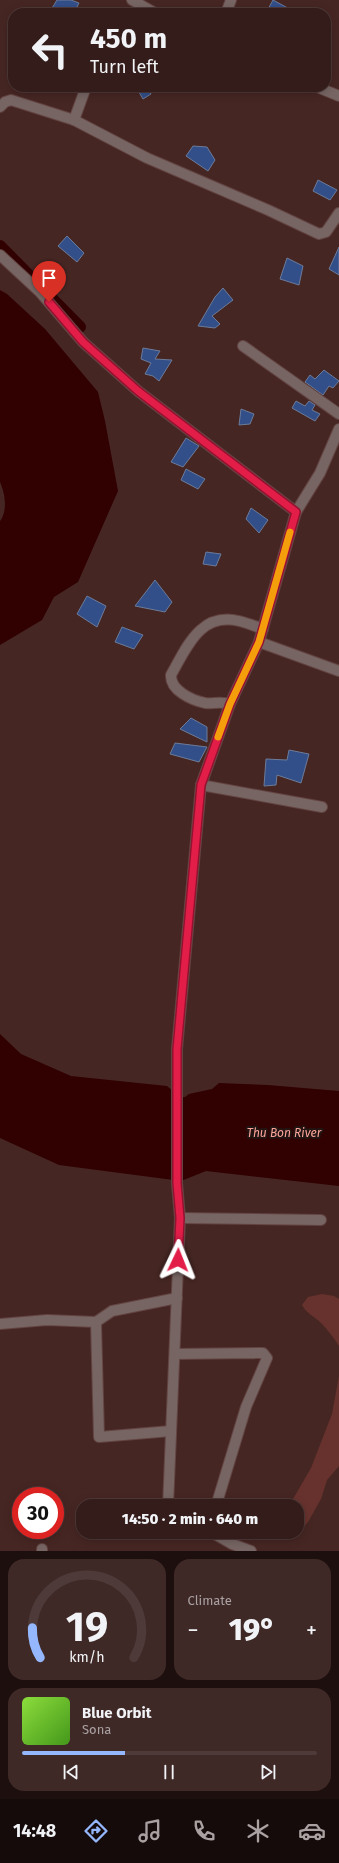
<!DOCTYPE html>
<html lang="en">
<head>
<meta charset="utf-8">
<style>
  :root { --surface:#341c1a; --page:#3f2927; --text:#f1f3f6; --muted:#a9a1a2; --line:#4e3a39; --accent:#94b7fd }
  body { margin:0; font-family:"Fira Sans",sans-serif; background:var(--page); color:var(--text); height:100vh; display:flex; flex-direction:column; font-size:15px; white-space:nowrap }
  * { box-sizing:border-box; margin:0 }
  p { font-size:13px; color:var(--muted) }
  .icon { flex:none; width:22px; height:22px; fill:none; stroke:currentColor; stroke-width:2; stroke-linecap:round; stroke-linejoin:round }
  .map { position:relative; height:1551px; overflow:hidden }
  .sheet { display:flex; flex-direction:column; gap:8px; padding:8px; background:#1d0f0e; flex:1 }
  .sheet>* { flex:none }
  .top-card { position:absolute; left:8px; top:8px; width:323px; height:84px; border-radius:16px; box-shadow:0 2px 10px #0003,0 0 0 1px var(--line); background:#341c1a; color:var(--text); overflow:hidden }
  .speed { position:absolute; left:12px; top:1487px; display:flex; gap:8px; font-size:20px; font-weight:700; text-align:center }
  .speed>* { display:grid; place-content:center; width:52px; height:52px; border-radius:50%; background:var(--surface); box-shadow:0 2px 10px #0003,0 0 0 1px var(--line); line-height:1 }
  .speed .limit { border:6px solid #d22; background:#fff; color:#111 }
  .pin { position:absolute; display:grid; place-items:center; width:34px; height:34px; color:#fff; margin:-41px -17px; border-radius:50% 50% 50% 0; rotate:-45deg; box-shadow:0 0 4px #0007 }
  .pin .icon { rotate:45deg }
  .me { position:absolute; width:44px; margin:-22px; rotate:2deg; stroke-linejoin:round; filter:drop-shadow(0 0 3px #0008) }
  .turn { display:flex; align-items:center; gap:14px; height:84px; padding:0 16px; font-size:18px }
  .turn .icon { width:52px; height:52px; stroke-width:2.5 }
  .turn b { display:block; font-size:28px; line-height:34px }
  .big { font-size:30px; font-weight:800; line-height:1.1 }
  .sheet .tile { flex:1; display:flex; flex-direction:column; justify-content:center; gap:6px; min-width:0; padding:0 14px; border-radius:16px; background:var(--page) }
  .sheet .dial { align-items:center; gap:0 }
  .dial svg { height:104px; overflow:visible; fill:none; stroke:var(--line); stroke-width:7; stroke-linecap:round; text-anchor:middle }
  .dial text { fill:var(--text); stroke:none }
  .song { display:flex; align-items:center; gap:12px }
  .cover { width:48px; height:48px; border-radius:6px; background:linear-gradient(135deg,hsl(90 70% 55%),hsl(100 70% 35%)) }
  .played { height:4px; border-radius:2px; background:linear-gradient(90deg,var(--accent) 35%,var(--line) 35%) }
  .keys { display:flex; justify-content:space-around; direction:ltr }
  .heat { display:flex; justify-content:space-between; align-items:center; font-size:22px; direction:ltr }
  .sheet .tiles { flex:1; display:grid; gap:8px; grid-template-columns:1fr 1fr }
  .tile:last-child { grid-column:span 2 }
  .trip { position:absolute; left:76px; top:1499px; width:228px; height:40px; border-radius:16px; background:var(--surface); box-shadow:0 2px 10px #0003,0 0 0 1px var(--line); font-weight:800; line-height:40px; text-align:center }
  .dock { display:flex; height:64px; justify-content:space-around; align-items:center; background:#150b0a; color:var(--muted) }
  .dock .icon { width:28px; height:28px }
  .dock .selected { color:var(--accent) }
  .dock b { font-size:18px; color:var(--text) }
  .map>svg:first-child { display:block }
  .green { fill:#67322d }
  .water { fill:#310001 }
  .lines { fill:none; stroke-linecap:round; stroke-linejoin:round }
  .canal { stroke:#310001; stroke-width:12 }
  .building { fill:#334f8a; stroke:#6c7b98 }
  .minor-casing { stroke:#634442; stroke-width:12 }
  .minor { stroke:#766563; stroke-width:10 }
  .route-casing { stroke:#92132f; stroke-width:10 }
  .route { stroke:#e11d48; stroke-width:7 }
  .slow { stroke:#f59e0b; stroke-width:7 }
  .labels { text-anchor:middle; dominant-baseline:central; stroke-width:4; stroke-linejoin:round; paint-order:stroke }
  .water-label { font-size:12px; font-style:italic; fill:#fca49a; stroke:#221412 }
</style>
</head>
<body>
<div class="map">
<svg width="339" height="1551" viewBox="0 0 339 1551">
  <rect width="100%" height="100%" fill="#462623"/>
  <g class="green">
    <path d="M322,1294L334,1296L339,1299V1346C334,1338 328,1330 321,1323C314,1316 307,1314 302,1305L308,1297Z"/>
    <polygon points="339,1376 339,1466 327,1480 321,1499 308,1522 302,1529 292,1535 285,1532 297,1532 297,1506 289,1506 311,1468 332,1414"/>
  </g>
  <g class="water">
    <path d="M0,290L7,294L45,329L98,392L105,421L118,491L78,582L54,597L42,620L0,645V521C8,511 5,493 0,482Z"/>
    <polygon points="0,1034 21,1054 71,1076 167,1086 180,1097 185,1097 189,1094 212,1089 219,1083 268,1085 339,1091 339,1186 206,1171 181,1181 59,1165 0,1138"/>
  </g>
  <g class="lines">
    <polyline class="canal" points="0,246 80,327"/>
  </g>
  <g class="building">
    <polygon points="57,0 71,0 79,3 74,13 49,13"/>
    <polygon points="273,0 297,13 266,13"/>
    <polygon points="136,87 147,87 151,94 143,99"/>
    <polygon points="193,146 207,147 215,160 208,171 186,156"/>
    <polygon points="318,180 337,190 330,200 313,191"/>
    <polygon points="67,236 84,253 77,262 58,246"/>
    <polygon points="339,247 339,275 329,269"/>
    <polygon points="287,258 303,266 299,285 280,279"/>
    <polygon points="223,288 233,300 212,316 220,324 215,328 198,326 215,297"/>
    <polygon points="143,348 160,351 155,359 172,360 159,381 153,376 145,374 151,363 141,359"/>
    <polygon points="324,370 339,381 333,388 329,386 323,395 305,382 310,375 315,379"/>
    <polygon points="296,401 305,406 309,401 315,405 312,410 320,414 315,421 292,408"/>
    <polygon points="241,409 254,414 250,424 239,425"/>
    <polygon points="186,438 199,446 183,467 171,462"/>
    <polygon points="186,469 205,479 198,489 181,480"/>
    <polygon points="251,508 268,520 259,533 246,519"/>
    <polygon points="206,552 221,554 216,566 203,564"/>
    <polygon points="155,580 172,602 165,612 135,606"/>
    <polygon points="87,596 106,606 97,627 77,614"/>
    <polygon points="122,627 143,635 134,649 115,642"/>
    <polygon points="191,718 207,727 207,742 180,729"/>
    <polygon points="175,743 207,747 199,762 170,754"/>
    <polygon points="289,750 309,754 301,783 277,775 276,785 264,786 266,759 287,760"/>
  </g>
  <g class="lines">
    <g class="minor-casing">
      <g id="minor">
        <polyline points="132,0 155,13"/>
        <polyline points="226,13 231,0"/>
        <polyline points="317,87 339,96"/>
        <polyline points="0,107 5,102 11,100 74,120 147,158 268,210 319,234 326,232 339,213"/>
        <polyline points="74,120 86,87"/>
        <polyline points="0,255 40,292 83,342 138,391 296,512"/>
        <polyline points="243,346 339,414"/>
        <polyline points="259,642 339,671"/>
        <path d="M230,704C220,701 213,704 205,703C191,700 170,690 171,675C187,647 200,612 239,621C247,623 255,626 263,629"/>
        <polyline points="201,785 322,807"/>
        <polyline points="180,1218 321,1220"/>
        <polyline points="96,1322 99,1437 171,1431"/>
        <polyline points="0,1324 47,1320 96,1322 112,1311 177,1298"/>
        <polyline points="175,1354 263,1353 267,1358 246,1407 216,1506"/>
        <polyline points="168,1506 180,1218 177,1183 177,1049 201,785 230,704 259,642 296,512 320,473 339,429"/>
        <polyline points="211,1532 232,1544 251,1551"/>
        <polyline points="42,1551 42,1549"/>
      </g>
    </g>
    <use href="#minor" class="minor"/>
  </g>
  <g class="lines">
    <g class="route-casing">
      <polyline id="route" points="49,302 83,342 138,391 296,512 259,642 230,704 201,785 177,1049 177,1183 180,1218 178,1260"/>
    </g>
    <use href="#route" class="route"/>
    <polyline class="slow" points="218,737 230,704 259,642 290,532"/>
  </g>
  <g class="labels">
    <g class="water-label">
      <text x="284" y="1133">Thu Bon River</text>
    </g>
  </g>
</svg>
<div class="speed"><div class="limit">30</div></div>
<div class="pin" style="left:49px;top:302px;background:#d93025"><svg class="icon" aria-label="arrive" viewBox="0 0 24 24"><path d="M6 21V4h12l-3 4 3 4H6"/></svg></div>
<svg class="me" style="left:178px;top:1260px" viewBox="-20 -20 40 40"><path d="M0-17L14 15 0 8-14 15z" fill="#e11d48" stroke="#fff" stroke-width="4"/></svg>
<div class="trip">14:50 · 2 min · 640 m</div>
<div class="top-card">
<div class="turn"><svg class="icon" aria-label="left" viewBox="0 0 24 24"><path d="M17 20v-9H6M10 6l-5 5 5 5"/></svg><div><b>450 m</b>Turn left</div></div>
</div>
</div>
<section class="sheet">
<div class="tiles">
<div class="tile dial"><svg viewBox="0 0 100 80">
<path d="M14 69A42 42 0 1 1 86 69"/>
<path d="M14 69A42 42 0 0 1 8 46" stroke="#94b7fd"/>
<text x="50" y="56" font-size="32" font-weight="700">19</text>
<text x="50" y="72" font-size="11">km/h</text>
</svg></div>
<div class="tile"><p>Climate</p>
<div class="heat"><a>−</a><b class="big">19°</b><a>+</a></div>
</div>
<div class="tile">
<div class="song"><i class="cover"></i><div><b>Blue Orbit</b><p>Sona</p></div></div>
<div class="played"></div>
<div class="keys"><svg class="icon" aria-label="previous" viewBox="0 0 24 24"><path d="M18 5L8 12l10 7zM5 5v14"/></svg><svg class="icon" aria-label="pause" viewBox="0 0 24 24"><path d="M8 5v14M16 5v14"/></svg><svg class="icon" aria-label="next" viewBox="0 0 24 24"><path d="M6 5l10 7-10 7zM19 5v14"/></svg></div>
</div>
</div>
</section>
<nav class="dock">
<b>14:48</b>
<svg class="icon selected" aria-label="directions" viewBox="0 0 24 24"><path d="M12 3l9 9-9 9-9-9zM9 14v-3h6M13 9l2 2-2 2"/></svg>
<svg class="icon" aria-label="music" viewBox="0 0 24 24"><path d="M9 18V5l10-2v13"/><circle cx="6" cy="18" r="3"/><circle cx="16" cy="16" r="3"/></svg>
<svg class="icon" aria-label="phone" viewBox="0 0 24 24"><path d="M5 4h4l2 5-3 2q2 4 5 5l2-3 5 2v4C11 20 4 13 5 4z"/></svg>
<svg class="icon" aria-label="climate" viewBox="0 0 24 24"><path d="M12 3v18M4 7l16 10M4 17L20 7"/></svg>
<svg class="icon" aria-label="car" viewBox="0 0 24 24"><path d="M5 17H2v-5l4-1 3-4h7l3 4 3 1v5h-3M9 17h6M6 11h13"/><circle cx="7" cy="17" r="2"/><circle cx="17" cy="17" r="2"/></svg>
</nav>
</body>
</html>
